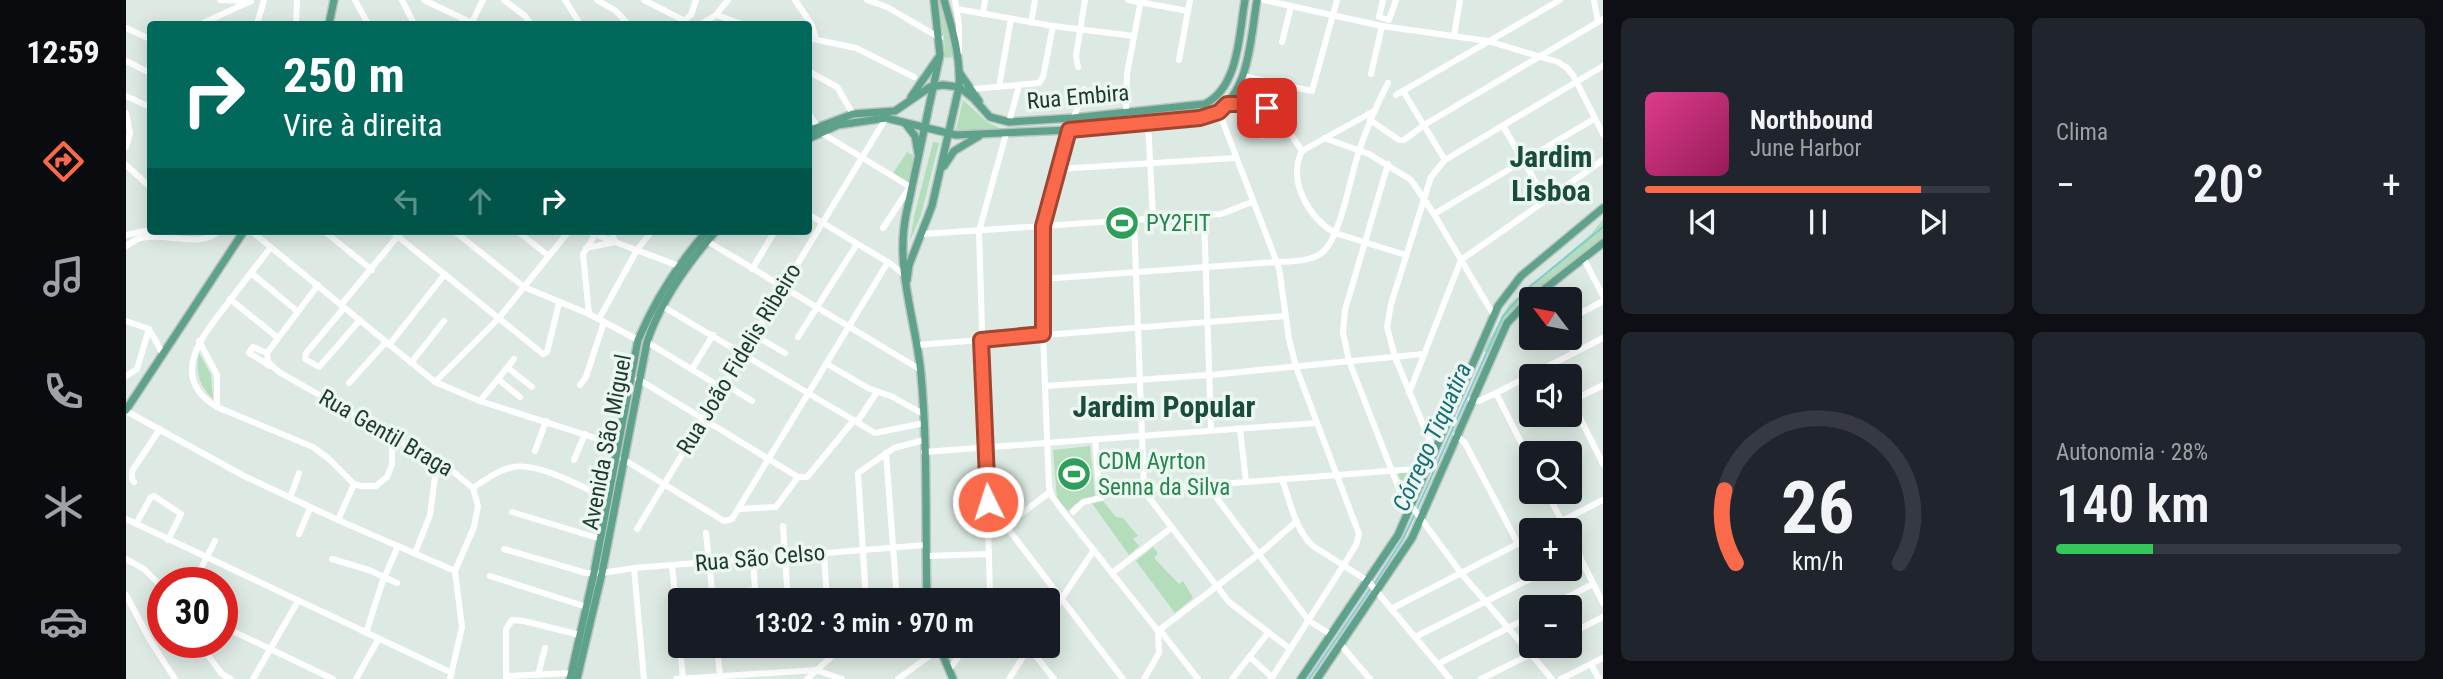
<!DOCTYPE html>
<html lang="pt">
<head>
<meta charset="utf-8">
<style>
  :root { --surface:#171b24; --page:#20242c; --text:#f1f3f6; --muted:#9ea1a6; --line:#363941; --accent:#fa6a4a }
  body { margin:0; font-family:"Roboto Condensed",sans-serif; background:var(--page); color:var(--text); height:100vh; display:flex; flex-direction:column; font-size:26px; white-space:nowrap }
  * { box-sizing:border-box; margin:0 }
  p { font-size:23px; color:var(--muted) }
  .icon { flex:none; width:38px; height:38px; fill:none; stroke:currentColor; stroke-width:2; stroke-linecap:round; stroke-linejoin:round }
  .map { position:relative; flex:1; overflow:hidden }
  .panel { display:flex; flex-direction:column; gap:18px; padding:18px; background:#0d0f14; width:840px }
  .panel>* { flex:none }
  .guide { position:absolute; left:21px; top:21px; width:665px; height:214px; border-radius:7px; box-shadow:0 4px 18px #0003; background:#00695c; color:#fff; overflow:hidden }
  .needle { width:46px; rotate:302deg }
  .fabs { position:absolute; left:1393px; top:287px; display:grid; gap:14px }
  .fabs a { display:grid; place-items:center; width:63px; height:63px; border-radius:7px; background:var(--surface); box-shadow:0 4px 18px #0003; font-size:35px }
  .speed { position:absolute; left:21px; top:567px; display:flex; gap:14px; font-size:35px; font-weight:700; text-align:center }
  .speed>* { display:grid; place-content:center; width:91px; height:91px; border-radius:50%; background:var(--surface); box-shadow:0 4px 18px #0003; line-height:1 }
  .speed .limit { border:10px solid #d22; background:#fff; color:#111 }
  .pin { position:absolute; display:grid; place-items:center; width:60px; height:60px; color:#fff; margin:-30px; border-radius:14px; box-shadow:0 4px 10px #0006 }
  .me { position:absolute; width:77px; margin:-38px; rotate:356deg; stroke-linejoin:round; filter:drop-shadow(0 0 5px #0008) }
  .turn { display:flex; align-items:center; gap:24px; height:147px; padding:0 21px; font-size:32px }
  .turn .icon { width:91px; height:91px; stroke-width:2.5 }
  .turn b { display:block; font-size:49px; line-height:60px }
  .lanes { display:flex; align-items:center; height:66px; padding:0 21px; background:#0003; justify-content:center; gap:35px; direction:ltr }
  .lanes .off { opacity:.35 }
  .big { font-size:52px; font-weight:600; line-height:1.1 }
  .panel .widget { flex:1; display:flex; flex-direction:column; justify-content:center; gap:10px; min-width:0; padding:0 24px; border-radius:10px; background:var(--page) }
  .panel .dial { align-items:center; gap:0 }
  .dial svg { height:182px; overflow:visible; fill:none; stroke:var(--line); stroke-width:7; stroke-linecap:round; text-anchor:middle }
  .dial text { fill:var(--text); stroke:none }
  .song { display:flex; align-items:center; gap:21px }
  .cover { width:84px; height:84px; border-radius:10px; background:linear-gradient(135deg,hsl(330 70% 55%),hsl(330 70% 35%)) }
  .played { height:7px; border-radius:4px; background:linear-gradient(90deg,var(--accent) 80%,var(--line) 80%) }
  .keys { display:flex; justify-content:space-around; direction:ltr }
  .heat { display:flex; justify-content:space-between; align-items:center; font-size:38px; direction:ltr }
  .charge { height:10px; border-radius:5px; background:linear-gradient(90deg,#34c759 28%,var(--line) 0) }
  .panel .tiles { flex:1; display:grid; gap:18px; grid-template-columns:repeat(2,1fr) }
  .trip { position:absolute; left:542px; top:588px; width:392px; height:70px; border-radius:7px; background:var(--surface); box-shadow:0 4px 18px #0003; font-weight:600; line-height:70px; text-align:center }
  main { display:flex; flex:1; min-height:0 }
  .tab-bar { display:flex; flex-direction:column; width:126px; justify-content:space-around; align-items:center; background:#090b0e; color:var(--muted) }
  .tab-bar .icon { width:49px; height:49px }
  .tab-bar .active { color:var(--accent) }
  .tab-bar b { font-size:32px; color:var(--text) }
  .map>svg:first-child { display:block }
  .green { fill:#b4ddbc }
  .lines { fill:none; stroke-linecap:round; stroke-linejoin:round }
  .stream { stroke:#80ccd3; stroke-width:2 }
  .major-casing { stroke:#bcc4c1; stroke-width:10 }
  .minor { stroke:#fff; stroke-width:6 }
  .major { stroke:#5ea28c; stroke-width:7 }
  .route-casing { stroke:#a24530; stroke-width:18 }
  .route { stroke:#fa6a4a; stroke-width:12 }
  .labels { text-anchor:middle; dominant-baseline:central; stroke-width:7; stroke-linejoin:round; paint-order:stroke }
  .street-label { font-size:23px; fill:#1e3a30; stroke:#edf7f1 }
  .leisure-label { font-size:23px; fill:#27864d; stroke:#edf7f1; text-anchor:start }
  .water-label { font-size:24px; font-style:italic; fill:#166e78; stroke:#edf7f1 }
  .district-label { font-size:30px; font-weight:bold; fill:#194c3d; stroke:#edf7f1 }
</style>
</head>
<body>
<main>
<nav class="tab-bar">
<b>12:59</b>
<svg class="icon active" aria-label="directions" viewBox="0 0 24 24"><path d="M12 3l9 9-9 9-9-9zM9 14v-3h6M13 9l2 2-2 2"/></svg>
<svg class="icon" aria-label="music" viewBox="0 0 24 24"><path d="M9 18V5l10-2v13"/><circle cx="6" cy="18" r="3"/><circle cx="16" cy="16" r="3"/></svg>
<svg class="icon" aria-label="phone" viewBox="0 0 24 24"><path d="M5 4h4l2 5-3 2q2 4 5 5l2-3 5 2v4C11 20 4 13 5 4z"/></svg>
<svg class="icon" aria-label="climate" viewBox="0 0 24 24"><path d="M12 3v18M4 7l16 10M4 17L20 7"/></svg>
<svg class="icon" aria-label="car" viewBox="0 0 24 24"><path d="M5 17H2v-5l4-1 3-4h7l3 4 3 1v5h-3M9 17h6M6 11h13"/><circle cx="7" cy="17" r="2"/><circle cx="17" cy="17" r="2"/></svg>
</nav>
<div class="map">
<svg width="1477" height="679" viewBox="0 0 1477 679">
  <rect width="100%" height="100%" fill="#ddeae3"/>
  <g class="green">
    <polygon points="811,0 814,0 823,27 827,57 819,58 819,56 818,38"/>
    <polygon points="837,100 861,122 872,127 872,131 830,130"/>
    <polygon points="807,142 813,143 795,215 784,241 788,217"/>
    <polygon points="781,152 787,155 783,183 767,173"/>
    <polygon points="1477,219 1477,240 1443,269 1394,302 1384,314 1364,354 1357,351 1383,305 1465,234"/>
    <path d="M73,353L85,375L87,399C73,386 69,371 73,353Z"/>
    <polygon points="964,446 969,496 949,504 942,511 931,499 927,450"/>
    <polygon points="1295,471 1296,473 1286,496 1283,496 1272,475 1274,472"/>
    <polygon points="976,500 990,517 997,518 1012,536 1007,539 1013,546 1003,555 965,502"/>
    <polygon points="1027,547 1032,553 1028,558 1053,584 1057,581 1067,598 1049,613 1010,561"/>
  </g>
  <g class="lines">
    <g class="stream">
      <polyline points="1291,509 1377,316 1402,288 1477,227"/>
      <polyline points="1248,584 1277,539 1289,514"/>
      <polyline points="1183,679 1244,589"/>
    </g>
    <g class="major-casing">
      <g id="major">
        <polyline points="203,24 208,0"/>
        <polyline points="833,72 853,101"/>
        <polyline points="785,97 812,58"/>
        <polyline points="779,123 789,136 792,153"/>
        <path d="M682,131L727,114L769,111L804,87L817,85L833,87L847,98L864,117L883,122L947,118L1079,104C1113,87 1113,34 1119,0"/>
        <path d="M682,139L712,125L760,118L830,135L943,130L1080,117C1124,101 1124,40 1131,0"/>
        <polyline points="818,166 828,151 853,136"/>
        <path d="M781,280L783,265L806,206L833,87C835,58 826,27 818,0"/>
        <polyline points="0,410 118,231"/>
        <path d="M801,600C799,525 802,449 795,374C790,321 769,269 780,215L814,55L808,0"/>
        <polyline points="813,646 827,679"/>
        <path d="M444,679L468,573L512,340C529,300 552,264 581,231"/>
        <path d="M451,679L476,573L521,342C535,300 561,264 590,231"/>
        <polyline points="1175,679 1272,535 1372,306 1395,276 1477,208"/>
        <polyline points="1191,679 1286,538 1381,323 1398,305 1477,243"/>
      </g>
    </g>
    <g class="minor">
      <polyline points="94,0 124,1"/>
      <polyline points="229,0 242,24"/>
      <polyline points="276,0 288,24"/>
      <polyline points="298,0 346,23"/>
      <polyline points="378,0 399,16 405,24"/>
      <polyline points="439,0 454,24"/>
      <polyline points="471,0 490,11 502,24"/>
      <polyline points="518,0 559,21"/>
      <polyline points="669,0 686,25 690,39"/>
      <polyline points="741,0 761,7 814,38"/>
      <polyline points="829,0 833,25 833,52"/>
      <polyline points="1002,0 1062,11"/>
      <polyline points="1138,0 1256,26 1362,41 1432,62 1441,68 1447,75 1477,134"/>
      <polyline points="1257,0 1253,17 1263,20 1270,0"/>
      <polyline points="1468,0 1472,22"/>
      <polyline points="831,9 927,26 1008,36"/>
      <polyline points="857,14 859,0"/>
      <polyline points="590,15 616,24"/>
      <polyline points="905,23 909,0"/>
      <polyline points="75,24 125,1"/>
      <polyline points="131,24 138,0"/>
      <polyline points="170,24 171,0"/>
      <polyline points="345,24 357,0"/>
      <polyline points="554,24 565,15 570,0"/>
      <polyline points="575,24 590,15 602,0"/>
      <polyline points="0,28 24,39"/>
      <polyline points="1328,36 1334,0"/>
      <polyline points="682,38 730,48 788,77"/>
      <polyline points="1156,42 1165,6"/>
      <polyline points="1053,60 1064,0"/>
      <polyline points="0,61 24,73"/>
      <polyline points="952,67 950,56 959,0"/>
      <polyline points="682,71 711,87 727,114"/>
      <polyline points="1245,74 1256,26"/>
      <polyline points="1117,76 1186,91 1211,0"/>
      <polyline points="873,87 885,19"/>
      <polyline points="847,89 913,83 917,77 927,26"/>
      <polyline points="958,89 946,123 917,226 917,334 923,487 926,496 939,514 1032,631 1033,653 1018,679"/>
      <polyline points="1277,91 1319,160"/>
      <polyline points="1270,95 1434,0"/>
      <polyline points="0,96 24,107"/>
      <path d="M1101,104C1112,104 1125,102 1135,106C1153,111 1166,137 1176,151"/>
      <path d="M1248,111L1176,151C1161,181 1183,218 1209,233L1280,255"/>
      <polyline points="682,112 691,126"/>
      <polyline points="1000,112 1001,74 1015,0"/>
      <polyline points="1093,112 1153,268 1163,339 1170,367 1233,534 1230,545 1217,566 1145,679"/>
      <polyline points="0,113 4,133 0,147"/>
      <polyline points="1244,120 1273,140 1278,140 1298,125 1477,19"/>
      <polyline points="883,122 893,86"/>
      <polyline points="1022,123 1027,217"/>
      <polyline points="1377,126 1420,200"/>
      <polyline points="694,132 786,188"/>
      <polyline points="1136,136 1154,122"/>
      <polyline points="1198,138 1243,154 1285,180 1308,214 1367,314"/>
      <polyline points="1262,164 1219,310 1217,332 1223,361 1273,489 1335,573 1426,679"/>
      <polyline points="0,165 24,187"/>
      <polyline points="932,169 1109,158"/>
      <polyline points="682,214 765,264 777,274"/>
      <polyline points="1308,214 1468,119"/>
      <polyline points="1078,215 1085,430"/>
      <polyline points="1008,219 1018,491"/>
      <polyline points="757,228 784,187"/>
      <polyline points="75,231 76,231"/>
      <polyline points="125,231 309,382 354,401 491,445"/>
      <polyline points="198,231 246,270"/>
      <polyline points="265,231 417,354 421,352 433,303"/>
      <polyline points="328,231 398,287 463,314 512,340"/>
      <polyline points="391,231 423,256"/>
      <polyline points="460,231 553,266"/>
      <polyline points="797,234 1095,214 1126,202"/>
      <polyline points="0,235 24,230"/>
      <polyline points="581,241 795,370"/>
      <path d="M0,246C5,243 10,239 15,238C40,232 74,249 93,231"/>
      <path d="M145,247C131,265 116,284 102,303C77,335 41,377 91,407L187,447L203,459L228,484L235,486H250L261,477L266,464V435"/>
      <polyline points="460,248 489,242 485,231"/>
      <polyline points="1458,259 1477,296"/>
      <polyline points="626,269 649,231"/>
      <polyline points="125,273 171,311"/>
      <path d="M916,279L1151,262C1166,261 1186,262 1198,251C1215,235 1225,173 1234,148C1242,125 1251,104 1262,83"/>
      <polyline points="1422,297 1423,299"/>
      <polyline points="104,299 151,337"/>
      <polyline points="215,305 276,231"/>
      <polyline points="536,306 749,433 798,423"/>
      <polyline points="218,308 180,353 179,359 193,367 234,320"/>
      <polyline points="463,314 457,254 469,235"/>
      <polyline points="473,319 511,250 526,231"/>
      <polyline points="1444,319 1477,301"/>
      <polyline points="0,321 23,329 37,354"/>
      <polyline points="628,335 659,353"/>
      <polyline points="672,337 731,244"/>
      <polyline points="1441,338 1448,353"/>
      <polyline points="73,341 91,375 91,407"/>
      <polyline points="521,342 596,388"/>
      <polyline points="263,345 319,274"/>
      <polyline points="791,345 1160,316"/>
      <polyline points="141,353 142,362 153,372 325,470 347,488 352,506 348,527 329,571 336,627 324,679"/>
      <polyline points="141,353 192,285"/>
      <polyline points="141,353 127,347 123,353 144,366"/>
      <polyline points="285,363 318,321"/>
      <polyline points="701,364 742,388 767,397 797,414"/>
      <polyline points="1426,364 1432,376"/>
      <polyline points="382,368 406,387"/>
      <polyline points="566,369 587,335"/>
      <polyline points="0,376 11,369 23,329"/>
      <polyline points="512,379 672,477"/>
      <polyline points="373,380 394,397"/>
      <polyline points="309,382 373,318 443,231"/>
      <polyline points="223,383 260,342"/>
      <polyline points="599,384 626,401"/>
      <polyline points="454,385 460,377 478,322"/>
      <polyline points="919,386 1084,375 1297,354"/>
      <polyline points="1283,393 1335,260 1477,160"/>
      <polyline points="1370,393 1405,462"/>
      <polyline points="1444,398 1477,464"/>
      <polyline points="1345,400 1353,401 1370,393 1477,338"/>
      <polyline points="354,401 388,359"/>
      <polyline points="1446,401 1477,385"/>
      <polyline points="0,411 118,476 212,520 329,571"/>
      <polyline points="731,422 751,392"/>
      <polyline points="1114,428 1120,482"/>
      <polyline points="1330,435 1339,443 1392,544"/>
      <polyline points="969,439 973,489 978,493 1301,468"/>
      <polyline points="409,451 420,421"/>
      <polyline points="1308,451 1269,357 1261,327 1265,304 1305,177 1319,160 1477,66"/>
      <polyline points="798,452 1191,423"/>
      <polyline points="760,453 771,600"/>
      <polyline points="497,459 598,521 606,519 762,262"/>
      <polyline points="448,460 459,434"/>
      <path d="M1156,479C1164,501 1169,530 1187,546L1242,581L1324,679"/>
      <polyline points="8,482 6,479 6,471 34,429"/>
      <polyline points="1081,485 1183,621 1204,634"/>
      <path d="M347,488C359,480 372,470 387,467C413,462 458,488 482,499"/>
      <polyline points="1018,491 1103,602 1164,649"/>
      <polyline points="1421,492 1440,530"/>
      <polyline points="164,498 173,473"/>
      <polyline points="863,504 997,679"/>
      <polyline points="613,509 650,507 672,477 681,477 728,420"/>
      <polyline points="386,512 475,539"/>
      <polyline points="947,512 957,502 975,498 978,493"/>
      <polyline points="0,519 326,673"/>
      <polyline points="212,520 228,484"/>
      <polyline points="10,524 25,497 28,496 55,514 42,540"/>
      <polyline points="657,526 662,600"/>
      <polyline points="879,526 924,492"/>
      <polyline points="511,529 760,118"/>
      <polyline points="1418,530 1477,500"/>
      <polyline points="580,533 587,600"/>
      <polyline points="173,534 184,508"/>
      <polyline points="1444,537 1477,603"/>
      <polyline points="378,549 460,573 476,573 508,568 800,545"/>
      <polyline points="289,553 304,515 311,462"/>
      <polyline points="698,553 701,600"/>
      <polyline points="800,556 863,554"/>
      <polyline points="0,559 18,569 37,588"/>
      <polyline points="206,559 243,570 271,583"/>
      <polyline points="546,565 557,679"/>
      <polyline points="508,568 518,679"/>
      <polyline points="986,573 1045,528"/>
      <polyline points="364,576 461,607"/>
      <polyline points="68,582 89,541"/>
      <polyline points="587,594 629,590 627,558"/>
      <polyline points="0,595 24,640 49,679"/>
      <polyline points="740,600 732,473 768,448 798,440"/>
      <polyline points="867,600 864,594 853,231 880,134"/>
      <polyline points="1422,607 1467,584"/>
      <polyline points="1265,609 1405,537"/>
      <polyline points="922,619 968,550"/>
      <polyline points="96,626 207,679"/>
      <polyline points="1034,630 1072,679"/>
      <polyline points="1032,631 1133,554 1171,521"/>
      <polyline points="240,633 256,583 272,546"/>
      <polyline points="1444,634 1477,617"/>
      <polyline points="1289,637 1424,569"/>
      <polyline points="72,642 96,674 105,679"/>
      <polyline points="1214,644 1244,679"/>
      <polyline points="591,646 594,675"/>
      <polyline points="675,646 685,650 705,649"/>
      <polyline points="733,646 741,654 749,646"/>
      <polyline points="902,646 928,679"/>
      <polyline points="1125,658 1146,677"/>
      <polyline points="1312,664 1405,616"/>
      <polyline points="1465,664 1473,679"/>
      <polyline points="823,670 840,646"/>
      <polyline points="412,675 419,648"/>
      <polyline points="380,676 446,673"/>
      <polyline points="127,679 172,601"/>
      <polyline points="230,679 252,640"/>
      <polyline points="380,679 380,629 386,620 398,621 454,635"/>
      <polyline points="550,679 690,670 716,679"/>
      <polyline points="681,679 717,646"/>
      <polyline points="772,679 814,648"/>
      <polyline points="883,679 904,646"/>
      <polyline points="1106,679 1142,633"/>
      <polyline points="1355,679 1421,646"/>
      <polyline points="1435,679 1477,658"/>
    </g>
    <use href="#major" class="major"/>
  </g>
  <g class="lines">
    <g class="route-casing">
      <polyline id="route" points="862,502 855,340 917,334 917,226 943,130 1074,118 1093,112 1101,104 1126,104 1141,108"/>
    </g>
    <use href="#route" class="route"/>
  </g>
  <defs>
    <g id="stadium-disc" transform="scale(1.75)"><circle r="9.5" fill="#2e9e5b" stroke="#edf7f1"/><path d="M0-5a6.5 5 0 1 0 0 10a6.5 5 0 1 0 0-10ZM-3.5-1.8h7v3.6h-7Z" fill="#fff"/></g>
  </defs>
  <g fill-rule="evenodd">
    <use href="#stadium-disc" x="996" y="223"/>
    <use href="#stadium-disc" x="948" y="474"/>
  </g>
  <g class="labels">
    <g class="street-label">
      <text transform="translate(952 97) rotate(-5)">Rua Embira</text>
      <text transform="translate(613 359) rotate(-59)">Rua João Fidelis Ribeiro</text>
      <text transform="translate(260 433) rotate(30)">Rua Gentil Braga</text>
      <text transform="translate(481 442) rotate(-79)">Avenida São Miguel</text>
      <text transform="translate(634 558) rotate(-5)">Rua São Celso</text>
    </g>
    <g class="leisure-label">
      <text x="1020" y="223">PY2FIT</text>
      <text x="972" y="461">CDM Ayrton<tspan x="972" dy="26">Senna da Silva</tspan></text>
    </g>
    <g class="water-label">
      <text transform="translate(1306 437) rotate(-66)">Córrego Tiquatira</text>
    </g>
    <g class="district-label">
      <text x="1425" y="156">Jardim<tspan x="1425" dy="34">Lisboa</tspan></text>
      <text x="1038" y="406">Jardim Popular</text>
    </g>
  </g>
</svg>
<div class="fabs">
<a><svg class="needle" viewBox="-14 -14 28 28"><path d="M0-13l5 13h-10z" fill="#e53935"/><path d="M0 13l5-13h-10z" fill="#9ea1a6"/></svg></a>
<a><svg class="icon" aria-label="sound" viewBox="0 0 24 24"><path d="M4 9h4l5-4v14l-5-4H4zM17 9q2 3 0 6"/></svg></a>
<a><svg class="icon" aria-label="search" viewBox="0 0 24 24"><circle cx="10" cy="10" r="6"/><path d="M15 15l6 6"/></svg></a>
<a>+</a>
<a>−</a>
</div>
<div class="speed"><div class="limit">30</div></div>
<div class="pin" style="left:1141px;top:108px;background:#d93025"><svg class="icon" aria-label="arrive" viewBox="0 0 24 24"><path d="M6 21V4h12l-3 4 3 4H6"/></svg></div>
<svg class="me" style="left:862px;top:502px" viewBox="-20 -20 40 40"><circle r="17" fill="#fa6a4a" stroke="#fff" stroke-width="3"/><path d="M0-11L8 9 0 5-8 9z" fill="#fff"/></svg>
<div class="trip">13:02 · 3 min · 970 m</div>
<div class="guide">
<div class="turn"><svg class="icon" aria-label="right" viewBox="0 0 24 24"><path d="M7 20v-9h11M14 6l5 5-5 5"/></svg><div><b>250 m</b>Vire à direita</div></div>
<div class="lanes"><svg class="icon off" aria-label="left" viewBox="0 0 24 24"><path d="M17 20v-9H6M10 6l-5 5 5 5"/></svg><svg class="icon off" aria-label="ahead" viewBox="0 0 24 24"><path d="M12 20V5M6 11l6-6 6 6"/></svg><svg class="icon" aria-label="right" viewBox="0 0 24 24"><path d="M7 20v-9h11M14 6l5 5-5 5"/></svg></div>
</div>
</div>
<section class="panel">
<div class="tiles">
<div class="widget">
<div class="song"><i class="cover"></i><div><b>Northbound</b><p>June Harbor</p></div></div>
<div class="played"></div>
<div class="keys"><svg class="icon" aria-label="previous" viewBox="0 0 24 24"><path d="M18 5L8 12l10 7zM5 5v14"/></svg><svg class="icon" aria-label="pause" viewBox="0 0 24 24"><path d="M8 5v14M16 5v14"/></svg><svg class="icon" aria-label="next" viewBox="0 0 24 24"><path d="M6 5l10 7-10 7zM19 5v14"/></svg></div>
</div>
<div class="widget"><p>Clima</p>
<div class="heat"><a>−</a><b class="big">20°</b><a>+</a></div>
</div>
<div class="widget dial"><svg viewBox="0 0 100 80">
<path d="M14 69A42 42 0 1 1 86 69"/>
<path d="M14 69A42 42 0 0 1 9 37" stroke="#fa6a4a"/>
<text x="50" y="56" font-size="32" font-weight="700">26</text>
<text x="50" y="72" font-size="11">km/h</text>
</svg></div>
<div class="widget"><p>Autonomia · 28%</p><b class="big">140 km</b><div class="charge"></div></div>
</div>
</section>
</main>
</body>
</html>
